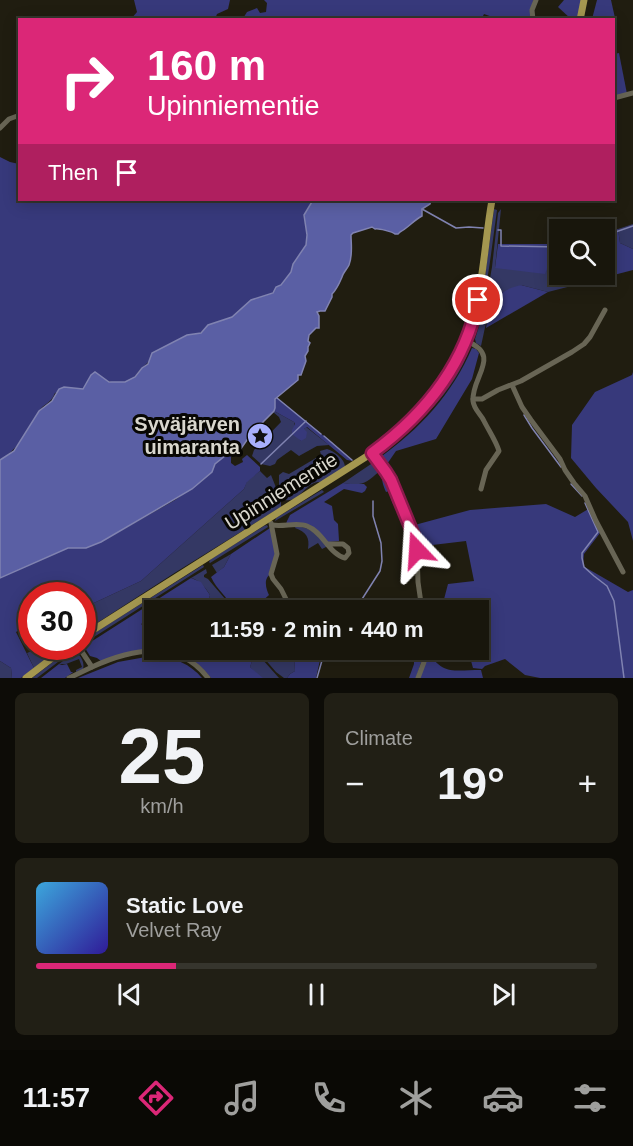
<!DOCTYPE html>
<html lang="en">
<head>
<meta charset="utf-8">
<style>
  :root { --surface:#18160c; --page:#211f15; --text:#f1f3f6; --muted:#9f9f9d; --line:#36352d; --accent:#db2777 }
  body { margin:0; font-family:Arial,sans-serif; background:var(--page); color:var(--text); height:100vh; display:flex; flex-direction:column; font-size:22px; white-space:nowrap }
  * { box-sizing:border-box; margin:0 }
  p { font-size:20px; color:var(--muted) }
  .icon { flex:none; width:33px; height:33px; fill:none; stroke:currentColor; stroke-width:2; stroke-linecap:round; stroke-linejoin:round }
  .map { position:relative; height:678px; overflow:hidden }
  .side { display:flex; flex-direction:column; gap:15px; padding:15px; background:#0d0c07; flex:1 }
  .side>* { flex:none }
  .top-card { position:absolute; left:18px; top:18px; width:597px; height:183px; border-radius:0px; box-shadow:0 3px 15px #0003,0 0 0 2px var(--line); background:#db2777; color:#fff; overflow:hidden }
  .fabs { position:absolute; left:549px; top:219px; display:grid; gap:12px }
  .fabs a { display:grid; place-items:center; width:66px; height:66px; border-radius:0px; background:var(--surface); box-shadow:0 3px 15px #0003,0 0 0 2px var(--line); font-size:30px }
  .speed { position:absolute; left:18px; top:582px; display:flex; gap:12px; font-size:30px; font-weight:700; text-align:center }
  .speed>* { display:grid; place-content:center; width:78px; height:78px; border-radius:50%; background:var(--surface); box-shadow:0 3px 15px #0003,0 0 0 2px var(--line); line-height:1 }
  .speed .limit { border:9px solid #d22; background:#fff; color:#111 }
  .pin { position:absolute; display:grid; place-items:center; width:51px; height:51px; color:#fff; margin:-26px; border:3px solid #fff; border-radius:50%; box-shadow:0 2px 6px #0007 }
  .me { position:absolute; width:66px; margin:-33px; rotate:340deg; stroke-linejoin:round; filter:drop-shadow(0 0 4px #0008) }
  .turn { display:flex; align-items:center; gap:21px; height:126px; padding:0 30px; font-size:27px }
  .turn .icon { width:78px; height:78px; stroke-width:2.5 }
  .turn b { display:block; font-size:42px; line-height:51px }
  .then { display:flex; align-items:center; height:57px; padding:0 30px; background:#0003; gap:12px; font-size:22px }
  .big { font-size:45px; font-weight:600; line-height:1.1 }
  .side .tile { flex:1; display:flex; flex-direction:column; justify-content:center; gap:9px; min-width:0; padding:0 21px; border-radius:9px; background:var(--page) }
  .side .dial { align-items:center; gap:0 }
  .dial b { font-size:78px; line-height:1 }
  .song { display:flex; align-items:center; gap:18px }
  .cover { width:72px; height:72px; border-radius:9px; background:linear-gradient(135deg,hsl(200 70% 55%),hsl(250 70% 35%)) }
  .played { height:6px; border-radius:3px; background:linear-gradient(90deg,var(--accent) 25%,var(--line) 25%) }
  .keys { display:flex; justify-content:space-around; direction:ltr }
  .heat { display:flex; justify-content:space-between; align-items:center; font-size:33px; direction:ltr }
  .side .tiles { flex:1; display:grid; gap:15px; grid-template-columns:1fr 1fr }
  .tile:last-child { grid-column:span 2 }
  .trip { position:absolute; left:144px; top:600px; width:345px; height:60px; border-radius:0px; background:var(--surface); box-shadow:0 3px 15px #0003,0 0 0 2px var(--line); font-weight:600; line-height:60px; text-align:center }
  .dock { display:flex; height:96px; justify-content:space-around; align-items:center; background:#0a0905; color:var(--muted) }
  .dock .icon { width:42px; height:42px }
  .dock .current { color:var(--accent) }
  .dock b { font-size:27px; color:var(--text) }
  .map>svg:first-child { display:block }
  .built { fill:#28240f }
  .green { fill:#343864 }
  .forest { fill:#37397b }
  .water { fill:#5a5fa4; stroke:#8083b1; stroke-width:1.5 }
  .lines { fill:none; stroke-linecap:round; stroke-linejoin:round }
  .stream { stroke:#8083b1; stroke-width:1.5 }
  .minor { stroke:#686555; stroke-width:5 }
  .major { stroke:#a49750; stroke-width:7 }
  .route-casing { stroke:#8e194d; stroke-width:15 }
  .route { stroke:#db2777; stroke-width:10 }
  .labels { text-anchor:middle; dominant-baseline:central; stroke-width:6; stroke-linejoin:round; paint-order:stroke }
  .poi-label { font-size:20px; font-weight:bold; fill:#d9d7ce; stroke:#080703; text-anchor:end }
  .street-label { font-size:20px; fill:#d9d7ce; stroke:#080703 }
</style>
</head>
<body>
<div class="map">
<svg width="633" height="678" viewBox="0 0 633 678">
  <rect width="100%" height="100%" fill="#201d10"/>
  <polygon class="built" points="31,622 32,646 40,647 27,653 16,631"/>
  <g class="green">
    <path d="M494,209L497,210C491,253 487,295 474,336L472,338V334L482,298Z"/>
    <polygon points="501,209 495,268 554,250 559,250 560,274 563,275 564,276 587,282 548,292 521,285 489,309 481,346 476,343 475,339 485,307 492,267 498,213"/>
    <polygon points="633,224 633,249 620,243 618,229"/>
    <path d="M470,347C456,391 414,429 379,456H377V454C415,426 445,392 466,350Z"/>
    <polygon points="274,411 294,422 297,437 301,441 304,429 306,427 329,445 317,446 299,456 291,450 277,460 275,464 270,466 261,464 252,456 254,450 281,422 279,417 273,412"/>
    <path d="M327,449C334,451 345,459 345,467C338,471 331,477 323,481C318,483 319,481 314,483C303,488 298,502 285,500L279,486V475L283,472L289,474L321,455L320,451Z"/>
    <path d="M374,462L379,466L380,471C364,484 364,486 343,483Z"/>
    <polygon points="260,471 267,478 271,475 281,500 281,507 176,572 83,632 83,608 141,581 244,489 247,481"/>
    <polygon points="322,490 324,492 275,521 276,518"/>
    <polygon points="267,525 268,527 210,563 209,562 211,559 264,526"/>
    <path d="M296,526C312,528 316,534 326,545V547L322,549L318,543L308,549C310,537 306,532 295,528Z"/>
    <polygon points="231,554 224,567 217,573 212,565"/>
    <polygon points="203,565 204,567 83,644 83,642 85,639"/>
    <path d="M206,569L207,573L204,575V577L208,579L226,600L230,610H161L174,602L185,598L202,607L207,605L210,595C205,587 200,580 191,578Z"/>
    <polygon points="40,647 62,647 34,668 27,653"/>
    <polygon points="70,649 75,649 37,678 32,678"/>
    <polygon points="244,650 254,650 279,678 261,678 250,667 252,661 244,652"/>
    <polygon points="257,650 300,650 294,655 295,671 290,674 287,678 284,678 276,672"/>
    <path d="M75,652C81,655 85,663 83,669L76,672V670L82,667L79,659L66,664H59Z"/>
    <polygon points="0,661 11,668 12,678 0,678"/>
  </g>
  <g class="forest">
    <polygon points="134,0 230,0 228,9 217,14 215,19 131,19 137,12"/>
    <polygon points="264,0 533,0 533,1 531,19 498,19 484,14 481,20 242,20 247,12 257,8 260,13 266,12 267,3"/>
    <polygon points="564,0 582,0 577,19 571,19 558,7"/>
    <polygon points="597,0 611,0 617,27 614,28 614,20 592,19"/>
    <polygon points="619,53 627,94 614,97 614,54"/>
    <path d="M0,157L10,162L19,164L20,200H313L304,215L307,235V245L293,264L291,272L281,285L276,287L273,293L251,300L232,317L209,325L200,333L187,335L151,358C148,363 146,364 142,368C138,371 136,376 132,379C119,387 104,380 91,375L83,389L71,388L55,393C50,405 44,403 39,411C27,430 20,448 0,460Z"/>
    <polygon points="618,229 620,243 633,249 633,270 587,282 564,276 563,275 604,274 605,233"/>
    <polygon points="498,244 559,244 559,250 554,250 545,274 495,268"/>
    <path d="M521,285L548,292L486,328C490,304 495,291 521,285Z"/>
    <path d="M472,348L476,349L479,353L472,379L436,439L396,451L385,467L379,458C419,430 453,393 472,348Z"/>
    <polygon points="633,372 633,541 628,522 596,488 571,458 572,425 595,392 632,375"/>
    <polygon points="277,398 324,436 353,461 347,460 307,427 304,429 307,432 306,438 301,441 292,434 292,430 295,424 294,422 274,411 275,408 275,399"/>
    <polygon points="236,453 231,457 231,463 235,466 243,462 242,459 247,455 260,467 260,471 247,482 244,489 141,581 83,608 82,596 32,596 31,622 16,632 34,668 21,678 12,678 11,668 0,661 0,578 68,548 86,548 101,542 175,500 202,481 212,472 215,464 225,456"/>
    <path d="M383,473L385,474L400,509L399,510C392,507 391,498 389,491L386,492C383,485 381,480 383,473Z"/>
    <polygon points="343,483 352,484 364,484 367,487 365,491 362,493 344,489 324,502 332,506 334,520 338,524 339,541 328,542 310,525 286,524 287,521 290,515"/>
    <polygon points="546,504 575,517 590,508 600,533 584,554 583,566 628,592 633,590 633,678 540,678 525,675 505,659 485,666 482,669 473,668 468,650 478,650 478,610 434,610 443,603 448,584 474,581 466,541 424,546 419,543 411,526 470,510"/>
    <path d="M270,528L276,551L271,574C263,578 266,589 269,595L258,605L262,610H232C228,595 217,591 211,577L224,567L231,554Z"/>
    <path d="M191,578L201,582L210,595L207,605L202,607L185,598C174,602 164,610 154,610V619L148,620L141,624L145,627L153,624L154,625V649L101,661L97,658L90,656L85,648L86,645Z"/>
    <path d="M168,650H244L245,654L250,657L252,661L250,667L263,678H211C199,663 186,654 168,650Z"/>
    <polygon points="300,650 322,651 316,678 287,678 290,674 295,671 294,655"/>
    <polygon points="414,650 425,650 416,678 409,678 414,664"/>
    <path d="M428,650C441,676 455,670 481,670L483,678H420Z"/>
    <path d="M157,655C175,658 190,664 202,678H78L118,662Z"/>
    <polygon points="59,664 62,665 67,664 71,672 73,672 72,673 65,678 41,678"/>
  </g>
  <path class="water" d="M313,200H431L430,204L422,209V216C414,220 408,228 400,232L398,234H395C393,232 378,228 375,229L372,227L353,233L351,235C351,244 353,255 349,265C347,269 343,273 342,277C339,284 337,289 332,294V297L325,311H320L317,312L319,316V328H316L309,335L308,341L310,343L308,347V351L305,356L306,361L301,375H298V380L275,399V408L274,411L263,422L254,434L247,440L240,450L236,453L225,456L215,464L212,472L192,489L101,542L86,548H68L0,578V460L14,451L39,411L52,401L59,389L64,387L83,389L91,375L95,372L109,382H125L135,377L142,368L148,364L152,353L187,335L201,333L208,325L232,317L251,300L273,293L276,287L281,285L291,272L293,264L306,245L307,235L304,215Z"/>
  <g class="lines">
    <g class="stream">
      <polyline points="422,209 456,228 469,227 483,228"/>
      <polyline points="498,230 501,230 501,246 560,247"/>
      <polyline points="604,236 633,226"/>
      <polyline points="277,398 321,434"/>
      <polyline points="524,415 532,428 561,467"/>
      <polyline points="324,436 352,460"/>
      <polyline points="261,464 306,421"/>
      <polyline points="571,484 582,496"/>
      <polyline points="585,503 598,532 582,553 582,558 584,567 594,576 607,586 614,601 624,678"/>
      <polyline points="352,610 357,607 380,571 382,561 381,543 373,516 373,501"/>
      <polyline points="317,678 325,650"/>
    </g>
    <g class="minor">
      <polyline points="533,20 532,10 536,0"/>
      <polyline points="614,98 633,93"/>
      <polyline points="0,128 9,119 20,115"/>
      <path d="M466,341C503,355 471,377 473,401C474,410 481,414 484,421C489,431 496,441 499,451L486,470L481,489"/>
      <polyline points="512,385 522,407 531,420 560,459 565,470 574,483 585,496 596,521 623,572"/>
      <polyline points="473,399 482,399 498,390 521,381 572,352 584,344 590,337 605,310"/>
      <polyline points="372,453 386,472 391,481 414,536 417,550 418,582 422,610"/>
      <polyline points="271,523 277,554 271,574 273,579 281,589 287,601"/>
      <path d="M272,525C284,527 297,522 307,526C323,532 329,554 345,558L349,553L348,548L343,544H327"/>
      <path d="M78,646L92,667C131,649 179,639 208,678"/>
      <polyline points="69,678 92,667"/>
      <polyline points="418,678 424,662 427,650"/>
    </g>
    <g class="major">
      <polyline points="580,20 584,0"/>
      <path d="M82,637L372,453C431,409 468,360 480,286C485,257 487,228 492,200"/>
      <polyline points="26,678 68,646"/>
    </g>
  </g>
  <g class="lines">
    <g class="route-casing">
      <path id="route" d="M417,550L414,536L391,480L386,472L372,453C424,415 465,365 478,300"/>
    </g>
    <use href="#route" class="route"/>
  </g>
  <defs>
    <g id="sight-disc" transform="scale(1.35)"><circle r="9.5" fill="#a8b0fc" stroke="#080703"/><path d="M0-6L1.8-2.2L6-1.7L2.9 1.2L3.7 5.4L0 3.3L-3.7 5.4L-2.9 1.2L-6-1.7L-1.8-2.2Z" fill="#111"/></g>
  </defs>
  <g fill-rule="evenodd">
    <use href="#sight-disc" x="260" y="436"/>
  </g>
  <g class="labels">
    <g class="poi-label">
      <text x="240" y="424">Syväjärven<tspan x="240" dy="23">uimaranta</tspan></text>
    </g>
    <g class="street-label">
      <text transform="translate(281 491) rotate(-32)">Upinniementie</text>
    </g>
  </g>
</svg>
<div class="fabs">
<a><svg class="icon" aria-label="search" viewBox="0 0 24 24"><circle cx="10" cy="10" r="6"/><path d="M15 15l6 6"/></svg></a>
</div>
<div class="speed"><div class="limit">30</div></div>
<div class="pin" style="left:478px;top:300px;background:#d93025"><svg class="icon" aria-label="arrive" viewBox="0 0 24 24"><path d="M6 21V4h12l-3 4 3 4H6"/></svg></div>
<svg class="me" style="left:417px;top:550px" viewBox="-20 -20 40 40"><path d="M0-17L14 15 0 8-14 15z" fill="#db2777" stroke="#fff" stroke-width="4"/></svg>
<div class="trip">11:59 · 2 min · 440 m</div>
<div class="top-card">
<div class="turn"><svg class="icon" aria-label="right" viewBox="0 0 24 24"><path d="M7 20v-9h11M14 6l5 5-5 5"/></svg><div><b>160 m</b>Upinniementie</div></div>
<div class="then">Then<svg class="icon" aria-label="arrive" viewBox="0 0 24 24"><path d="M6 21V4h12l-3 4 3 4H6"/></svg></div>
</div>
</div>
<section class="side">
<div class="tiles">
<div class="tile dial"><b>25</b><p>km/h</p></div>
<div class="tile"><p>Climate</p>
<div class="heat"><a>−</a><b class="big">19°</b><a>+</a></div>
</div>
<div class="tile">
<div class="song"><i class="cover"></i><div><b>Static Love</b><p>Velvet Ray</p></div></div>
<div class="played"></div>
<div class="keys"><svg class="icon" aria-label="previous" viewBox="0 0 24 24"><path d="M18 5L8 12l10 7zM5 5v14"/></svg><svg class="icon" aria-label="pause" viewBox="0 0 24 24"><path d="M8 5v14M16 5v14"/></svg><svg class="icon" aria-label="next" viewBox="0 0 24 24"><path d="M6 5l10 7-10 7zM19 5v14"/></svg></div>
</div>
</div>
</section>
<nav class="dock">
<b>11:57</b>
<svg class="icon current" aria-label="directions" viewBox="0 0 24 24"><path d="M12 3l9 9-9 9-9-9zM9 14v-3h6M13 9l2 2-2 2"/></svg>
<svg class="icon" aria-label="music" viewBox="0 0 24 24"><path d="M9 18V5l10-2v13"/><circle cx="6" cy="18" r="3"/><circle cx="16" cy="16" r="3"/></svg>
<svg class="icon" aria-label="phone" viewBox="0 0 24 24"><path d="M5 4h4l2 5-3 2q2 4 5 5l2-3 5 2v4C11 20 4 13 5 4z"/></svg>
<svg class="icon" aria-label="climate" viewBox="0 0 24 24"><path d="M12 3v18M4 7l16 10M4 17L20 7"/></svg>
<svg class="icon" aria-label="car" viewBox="0 0 24 24"><path d="M5 17H2v-5l4-1 3-4h7l3 4 3 1v5h-3M9 17h6M6 11h13"/><circle cx="7" cy="17" r="2"/><circle cx="17" cy="17" r="2"/></svg>
<svg class="icon" aria-label="filters" viewBox="0 0 24 24"><path d="M4 7h16M4 17h16"/><circle cx="9" cy="7" r="2"/><circle cx="15" cy="17" r="2"/></svg>
</nav>
</body>
</html>
